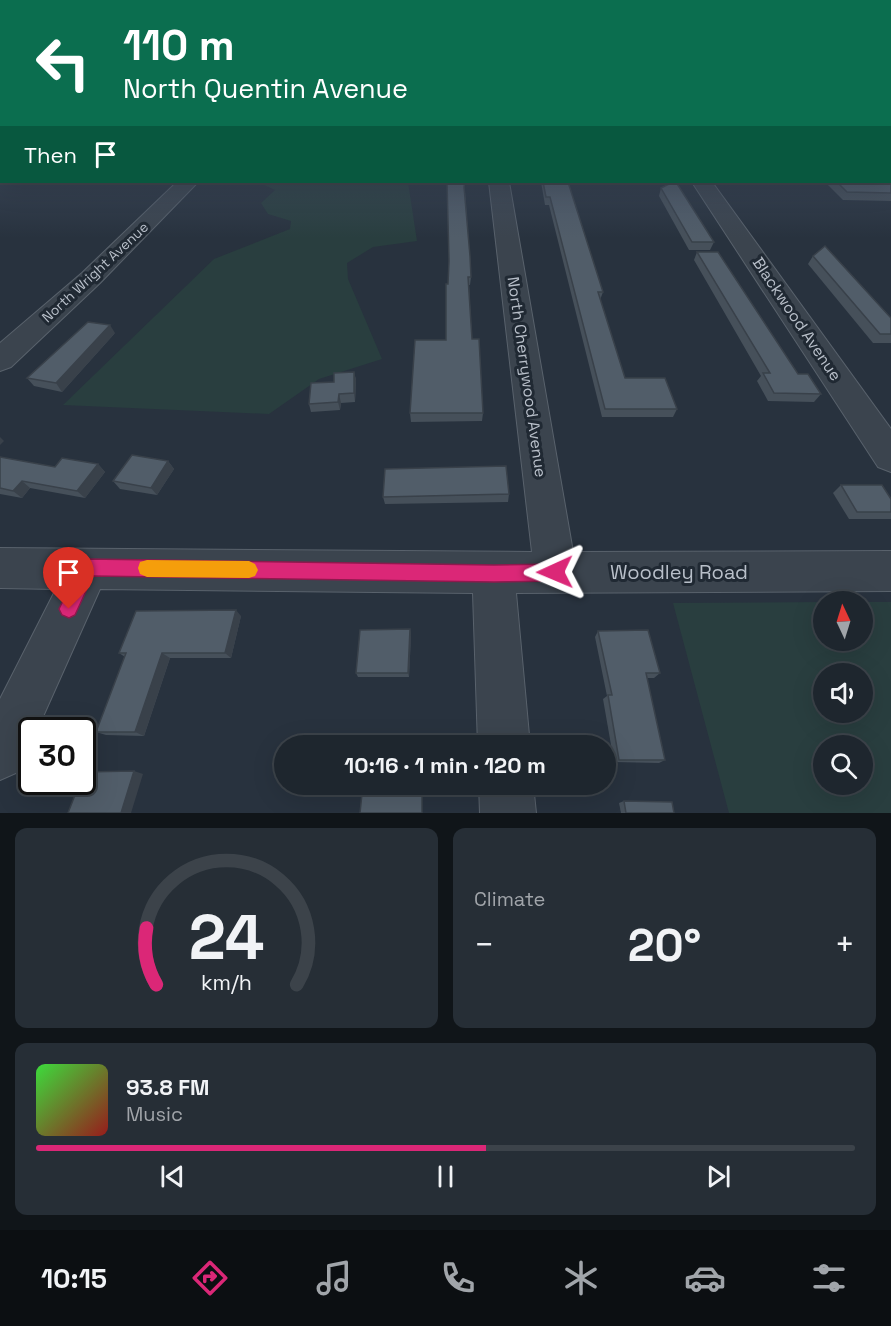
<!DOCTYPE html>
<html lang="en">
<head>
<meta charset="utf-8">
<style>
  :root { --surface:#1e262e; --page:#262e36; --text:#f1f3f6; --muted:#a1a5aa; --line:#3c434a; --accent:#db2777 }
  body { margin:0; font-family:"Space Grotesk",sans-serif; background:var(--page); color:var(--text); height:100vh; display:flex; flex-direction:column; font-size:22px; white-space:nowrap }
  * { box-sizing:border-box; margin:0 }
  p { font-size:20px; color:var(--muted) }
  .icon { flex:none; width:33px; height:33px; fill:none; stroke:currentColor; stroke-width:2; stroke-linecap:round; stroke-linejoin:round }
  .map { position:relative; height:813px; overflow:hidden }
  .details { display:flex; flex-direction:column; gap:15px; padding:15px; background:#101519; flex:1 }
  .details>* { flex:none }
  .guide { position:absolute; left:0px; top:0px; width:891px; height:183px; box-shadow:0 6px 24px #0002,0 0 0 2px var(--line); background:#0b6e4f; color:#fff; overflow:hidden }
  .needle { width:39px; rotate:356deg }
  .fabs { position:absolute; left:813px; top:591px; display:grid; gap:12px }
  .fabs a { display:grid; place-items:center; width:60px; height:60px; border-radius:50%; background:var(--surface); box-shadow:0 6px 24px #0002,0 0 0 2px var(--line); font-size:30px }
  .speed { position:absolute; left:18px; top:717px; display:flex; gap:12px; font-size:30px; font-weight:700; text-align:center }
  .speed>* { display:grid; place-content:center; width:78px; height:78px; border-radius:50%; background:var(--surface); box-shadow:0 6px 24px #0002,0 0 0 2px var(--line); line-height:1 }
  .speed .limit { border:3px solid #111; border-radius:9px; background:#fff; color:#111 }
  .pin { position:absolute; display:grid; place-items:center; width:51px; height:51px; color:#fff; margin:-62px -26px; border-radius:50% 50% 50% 0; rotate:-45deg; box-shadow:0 0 6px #0007 }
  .pin .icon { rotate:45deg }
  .me { position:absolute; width:66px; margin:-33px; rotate:269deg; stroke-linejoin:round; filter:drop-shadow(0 0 4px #0008) }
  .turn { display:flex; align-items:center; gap:21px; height:126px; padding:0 24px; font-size:27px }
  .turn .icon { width:78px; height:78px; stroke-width:2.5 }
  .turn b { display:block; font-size:42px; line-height:51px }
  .then { display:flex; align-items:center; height:57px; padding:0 24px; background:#0003; gap:12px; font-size:22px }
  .big { font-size:45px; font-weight:600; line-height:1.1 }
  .details .widget { flex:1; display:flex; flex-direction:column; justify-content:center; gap:9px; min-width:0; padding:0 21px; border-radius:12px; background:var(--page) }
  .details .dial { align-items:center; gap:0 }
  .dial svg { height:156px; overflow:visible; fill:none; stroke:var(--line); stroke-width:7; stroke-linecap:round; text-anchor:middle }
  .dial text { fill:var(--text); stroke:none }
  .song { display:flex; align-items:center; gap:18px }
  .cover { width:72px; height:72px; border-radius:9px; background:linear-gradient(135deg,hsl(120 70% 55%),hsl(0 70% 35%)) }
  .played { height:6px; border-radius:3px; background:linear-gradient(90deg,var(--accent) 55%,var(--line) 55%) }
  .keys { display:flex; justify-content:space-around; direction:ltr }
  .heat { display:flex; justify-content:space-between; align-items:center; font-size:33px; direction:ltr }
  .details .tiles { flex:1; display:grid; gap:15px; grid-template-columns:1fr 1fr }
  .widget:last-child { grid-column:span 2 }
  .trip { position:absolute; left:274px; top:735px; width:342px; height:60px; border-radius:30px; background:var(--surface); box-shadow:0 6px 24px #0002,0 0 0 2px var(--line); font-weight:600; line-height:60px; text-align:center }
  .menu { display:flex; height:96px; justify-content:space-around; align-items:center; background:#0c0f12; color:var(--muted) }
  .menu .icon { width:42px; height:42px }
  .menu .active { color:var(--accent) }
  .menu b { font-size:27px; color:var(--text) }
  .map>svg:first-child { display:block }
  .green { fill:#293e3f; fill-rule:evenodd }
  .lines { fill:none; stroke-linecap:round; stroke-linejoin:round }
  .minor-casing { stroke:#59626c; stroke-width:2 }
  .minor { fill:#3b444e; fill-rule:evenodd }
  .wall { fill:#46505a }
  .shaded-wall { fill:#39414a }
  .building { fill:#515d69; stroke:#39414a; stroke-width:1.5 }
  .route { fill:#db2777; stroke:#8e194d; stroke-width:1.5 }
  .slow { fill:#f59e0b }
  .labels { text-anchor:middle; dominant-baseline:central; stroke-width:6; stroke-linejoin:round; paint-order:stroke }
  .far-street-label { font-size:14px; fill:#b8bfc9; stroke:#202933 }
  .street-label { font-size:16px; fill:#b8bfc9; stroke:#202933 }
  .near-street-label { font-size:20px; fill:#b8bfc9; stroke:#202933 }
</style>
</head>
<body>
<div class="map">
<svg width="891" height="813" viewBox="0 0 891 813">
  <rect width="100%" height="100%" fill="#28323e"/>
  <g class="green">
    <polygon points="264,182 408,182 417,241 373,247 347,263 348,279 382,359 319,379 269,414 63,405 214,259 290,229 291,221 268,214 261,203 275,190 262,184"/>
    <path d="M823,602L824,640H862L863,602H891V813H729L673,603ZM824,674H862V712H824ZM824,746H862V784H824Z"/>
  </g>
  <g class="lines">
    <g class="minor-casing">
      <g id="minor">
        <rect x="890" y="125" width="1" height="10"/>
        <rect x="0" y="127" width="2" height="10"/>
        <polygon points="2,163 2,176 0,176 0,164"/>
        <polygon points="177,182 198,182 100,283 11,367 0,371 0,343 82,273"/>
        <polygon points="489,182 509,182 573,552 891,551 891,591 516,593 530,746 478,746 473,593 100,589 37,730 32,730 32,743 18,772 0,780 0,699 56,589 0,588 0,548 532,552"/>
        <polygon points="692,182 712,182 891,429 891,472 878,467"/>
        <polygon points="479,784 533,784 536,813 480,813"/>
      </g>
    </g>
    <use href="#minor" class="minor"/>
  </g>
  <g class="wall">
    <polygon points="891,179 891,201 843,200 825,182 890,182"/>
    <polygon points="541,182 568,182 603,292 600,300 625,378 677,409 673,417 602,417 549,205 545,205"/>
    <polygon points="661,188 714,242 710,250 689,250 659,196"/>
    <polygon points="465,191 471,277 470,285 469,285 472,339 483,413 482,421 411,422 410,413 446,340 448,284"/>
    <polygon points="697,252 798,374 821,394 814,402 768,401 757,381 761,376 694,260"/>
    <polygon points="813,256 891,318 891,343 873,343 808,264"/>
    <polygon points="115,333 62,392 34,386 27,378"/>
    <polygon points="354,372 356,380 355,402 341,403 340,410 311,412 309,404 334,382"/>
    <polygon points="0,457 55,467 98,464 105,472 85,498 30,488 22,498 0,494"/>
    <polygon points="168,461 174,469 157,495 120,489 113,481"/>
    <polygon points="841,485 891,499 891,519 849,519 833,493"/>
    <polygon points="509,494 508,502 385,504 383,497"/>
    <polygon points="241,616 231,658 170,658 144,736 106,735 96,732 125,657 119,653"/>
    <polygon points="410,629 411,635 409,677 358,677 356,673"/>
    <polygon points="598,631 660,673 654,678 647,678 665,760 659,763 614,762 603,699 607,696 595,637"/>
    <polygon points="624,801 674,813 621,813 619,803"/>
  </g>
  <g class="shaded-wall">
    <polygon points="110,325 115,333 62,392 56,383"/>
    <polygon points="354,372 356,380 355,402 354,393"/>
    <polygon points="339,394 341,403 340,410 338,402"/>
    <polygon points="0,437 4,441 0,445"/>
    <polygon points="168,461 174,469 157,495 151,488"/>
    <polygon points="98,464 105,472 85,498 77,491"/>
    <polygon points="22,481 30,488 22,498 13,491"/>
    <polygon points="236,610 241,616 231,658 225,653"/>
    <polygon points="410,629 411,635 409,677 408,673"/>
    <polygon points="162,653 170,658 144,736 135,732"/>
    <polygon points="134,771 143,774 131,813 121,813"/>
  </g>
  <g class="building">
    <polygon points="890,179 891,179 891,193 847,192 837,182 890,182"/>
    <polygon points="447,182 465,182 464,187 470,256 471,277 468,277 472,339 479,339 483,413 410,413 415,340 446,340 446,284 448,284 449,261"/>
    <polygon points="543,182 568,182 603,292 598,292 625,378 665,378 677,409 605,409 550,197 546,197"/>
    <polygon points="673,182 676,182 714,242 692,242 661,188"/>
    <polygon points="825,246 891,318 891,334 880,334 813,256"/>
    <polygon points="697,252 718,252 798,374 808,374 821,394 774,393 763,373 770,373"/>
    <polygon points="88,322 110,325 56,383 27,378"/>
    <polygon points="354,372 354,393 339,394 338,402 309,404 311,383 334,382 334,373"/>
    <polygon points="132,455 168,461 151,488 113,481"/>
    <polygon points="0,457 55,467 62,458 98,464 77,491 22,481 13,491 0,488"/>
    <polygon points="506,466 509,494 383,497 385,469"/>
    <polygon points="841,485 882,485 891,499 891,512 857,512"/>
    <polygon points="236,610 225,653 162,653 135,732 96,732 126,653 119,653 136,611"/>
    <polygon points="410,629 408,673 356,673 360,630"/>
    <polygon points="648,630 660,673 646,673 665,760 619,760 608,695 612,695 598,631"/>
    <polygon points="134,771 121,813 68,813 80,782 82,782 83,772"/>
    <polygon points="363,784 422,784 422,813 360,813"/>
    <polygon points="624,801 672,802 674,813 626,813"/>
  </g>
  <linearGradient id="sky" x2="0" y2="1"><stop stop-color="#161c22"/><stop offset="0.52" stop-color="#424f63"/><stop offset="1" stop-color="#424f63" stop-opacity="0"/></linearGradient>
  <rect width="891" height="238" fill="url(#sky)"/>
  <polygon class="route" points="88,559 494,565 555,564 561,566 563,572 561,578 555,581 494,582 93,576 75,615 69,618 62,615 59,609 82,562"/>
  <polygon class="slow" points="147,560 249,561 255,564 258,570 255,576 249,578 147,577 140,574 138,568 140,562"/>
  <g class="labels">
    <g class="far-street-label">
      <text transform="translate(95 272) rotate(-43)">North Wright Avenue</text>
    </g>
    <g class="street-label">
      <text transform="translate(797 319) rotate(56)">Blackwood Avenue</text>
      <text transform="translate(527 377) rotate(82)">North Cherrywood Avenue</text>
    </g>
    <g class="near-street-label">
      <text x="679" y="572">Woodley Road</text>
    </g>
  </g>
</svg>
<div class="fabs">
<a><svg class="needle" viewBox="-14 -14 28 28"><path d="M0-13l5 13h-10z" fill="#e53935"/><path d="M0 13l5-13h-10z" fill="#a1a5aa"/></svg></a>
<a><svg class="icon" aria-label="sound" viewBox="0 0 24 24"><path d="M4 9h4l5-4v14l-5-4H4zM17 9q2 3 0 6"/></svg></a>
<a><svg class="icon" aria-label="search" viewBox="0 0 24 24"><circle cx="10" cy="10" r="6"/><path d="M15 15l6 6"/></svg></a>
</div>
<div class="speed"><div class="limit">30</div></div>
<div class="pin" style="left:69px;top:609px;background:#d93025"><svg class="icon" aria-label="arrive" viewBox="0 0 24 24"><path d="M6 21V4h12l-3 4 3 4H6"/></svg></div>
<svg class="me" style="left:555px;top:572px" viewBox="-20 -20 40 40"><path d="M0-17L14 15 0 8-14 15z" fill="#db2777" stroke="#fff" stroke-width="4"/></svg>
<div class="trip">10:16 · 1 min · 120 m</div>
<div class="guide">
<div class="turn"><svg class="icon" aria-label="left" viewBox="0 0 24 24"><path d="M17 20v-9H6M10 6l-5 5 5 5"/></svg><div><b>110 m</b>North Quentin Avenue</div></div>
<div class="then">Then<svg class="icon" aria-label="arrive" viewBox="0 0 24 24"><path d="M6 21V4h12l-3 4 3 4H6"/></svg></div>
</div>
</div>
<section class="details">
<div class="tiles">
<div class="widget dial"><svg viewBox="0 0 100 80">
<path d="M14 69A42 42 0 1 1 86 69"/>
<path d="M14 69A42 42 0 0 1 9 40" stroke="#db2777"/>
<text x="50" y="56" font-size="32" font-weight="700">24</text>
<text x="50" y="72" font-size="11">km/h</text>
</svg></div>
<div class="widget"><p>Climate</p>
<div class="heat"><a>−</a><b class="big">20°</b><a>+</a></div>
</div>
<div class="widget">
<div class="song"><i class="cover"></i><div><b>93.8 FM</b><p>Music</p></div></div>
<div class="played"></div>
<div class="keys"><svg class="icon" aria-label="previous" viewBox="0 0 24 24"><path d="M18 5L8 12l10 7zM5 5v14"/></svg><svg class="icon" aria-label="pause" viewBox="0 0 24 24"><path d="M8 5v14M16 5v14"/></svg><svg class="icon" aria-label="next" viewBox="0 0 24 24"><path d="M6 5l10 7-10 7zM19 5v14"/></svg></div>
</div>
</div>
</section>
<nav class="menu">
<b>10:15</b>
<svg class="icon active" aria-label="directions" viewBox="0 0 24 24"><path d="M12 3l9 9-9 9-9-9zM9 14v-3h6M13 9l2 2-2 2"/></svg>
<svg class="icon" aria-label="music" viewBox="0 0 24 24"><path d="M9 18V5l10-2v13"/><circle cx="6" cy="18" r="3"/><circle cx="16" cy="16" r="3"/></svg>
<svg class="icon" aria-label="phone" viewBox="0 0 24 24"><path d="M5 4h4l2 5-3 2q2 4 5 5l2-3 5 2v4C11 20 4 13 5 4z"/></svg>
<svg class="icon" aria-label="climate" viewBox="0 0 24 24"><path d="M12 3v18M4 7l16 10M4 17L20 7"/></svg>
<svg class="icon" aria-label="car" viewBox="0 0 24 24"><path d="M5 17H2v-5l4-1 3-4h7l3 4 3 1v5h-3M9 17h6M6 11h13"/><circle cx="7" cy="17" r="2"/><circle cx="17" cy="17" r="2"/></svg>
<svg class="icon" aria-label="filters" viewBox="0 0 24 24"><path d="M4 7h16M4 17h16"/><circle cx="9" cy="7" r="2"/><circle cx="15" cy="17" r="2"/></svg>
</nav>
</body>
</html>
